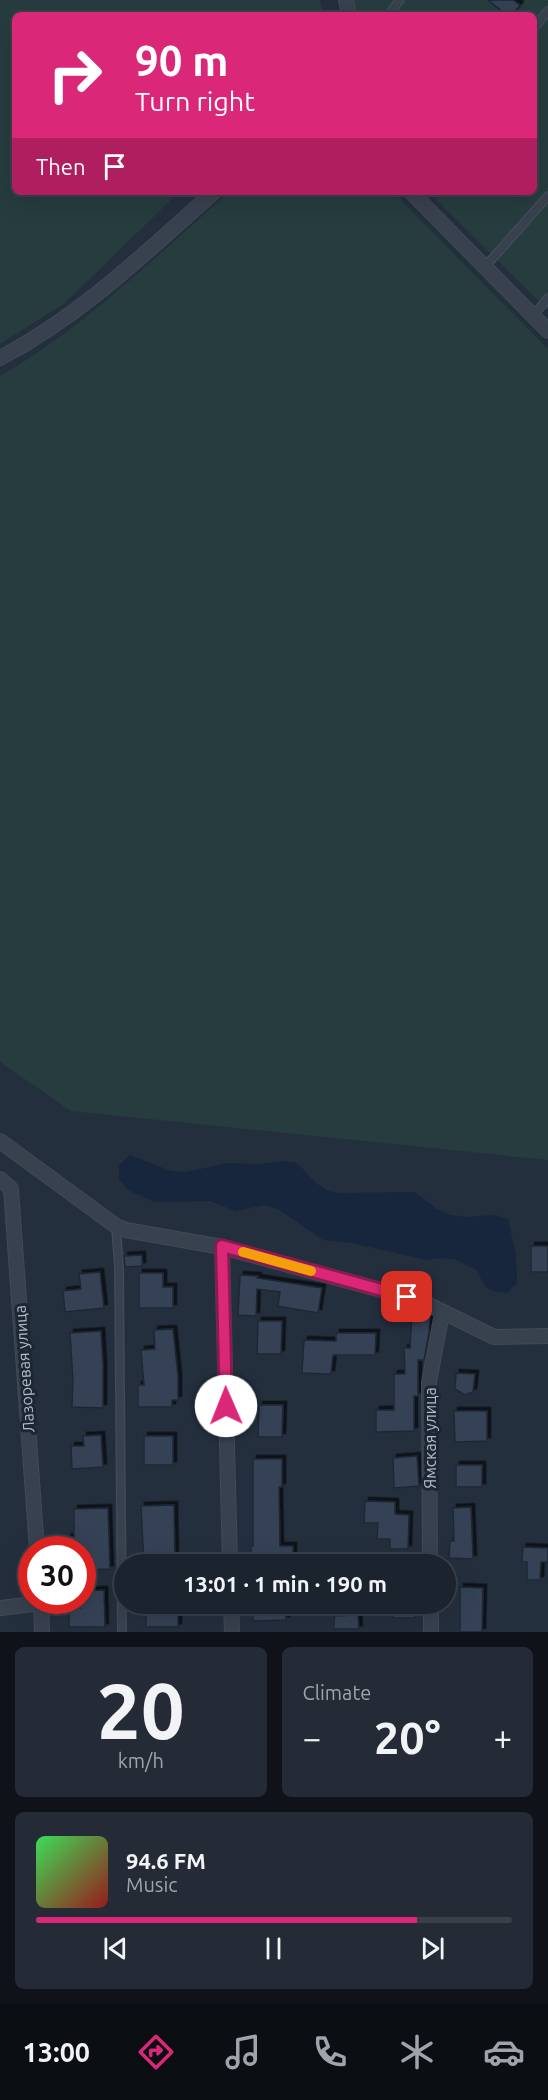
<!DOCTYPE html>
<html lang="en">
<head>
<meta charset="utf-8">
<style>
  :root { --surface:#1b232e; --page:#242b36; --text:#f1f3f6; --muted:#a0a4aa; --line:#39404a; --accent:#db2777 }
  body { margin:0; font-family:Ubuntu,sans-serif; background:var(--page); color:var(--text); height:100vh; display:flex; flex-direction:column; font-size:22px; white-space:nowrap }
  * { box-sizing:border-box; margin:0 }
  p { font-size:20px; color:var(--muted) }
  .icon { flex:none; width:33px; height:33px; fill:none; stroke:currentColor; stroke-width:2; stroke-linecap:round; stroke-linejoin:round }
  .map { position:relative; height:1632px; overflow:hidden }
  .panel { display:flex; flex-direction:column; gap:15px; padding:15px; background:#0f1319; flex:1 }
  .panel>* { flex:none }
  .hud { position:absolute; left:12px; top:12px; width:525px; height:183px; border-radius:9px; box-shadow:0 6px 24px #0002,0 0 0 2px var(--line); background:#db2777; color:#fff; overflow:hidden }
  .speed { position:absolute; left:18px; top:1536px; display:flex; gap:12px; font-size:30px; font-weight:700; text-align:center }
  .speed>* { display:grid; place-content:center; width:78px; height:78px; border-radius:50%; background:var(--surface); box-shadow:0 6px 24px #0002,0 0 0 2px var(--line); line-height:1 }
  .speed .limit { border:9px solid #d22; background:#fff; color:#111 }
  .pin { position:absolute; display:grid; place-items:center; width:51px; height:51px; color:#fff; margin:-26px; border-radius:12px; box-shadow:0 3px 9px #0006 }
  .me { position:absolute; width:66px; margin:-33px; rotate:359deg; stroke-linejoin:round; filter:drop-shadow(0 0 4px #0008) }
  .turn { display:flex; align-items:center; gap:21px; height:126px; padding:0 24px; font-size:27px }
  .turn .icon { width:78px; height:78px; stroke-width:2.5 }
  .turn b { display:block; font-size:42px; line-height:51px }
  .then { display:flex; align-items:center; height:57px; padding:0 24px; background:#0003; gap:12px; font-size:22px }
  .big { font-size:45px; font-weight:700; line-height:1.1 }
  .panel .tile { flex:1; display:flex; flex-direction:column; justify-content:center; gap:9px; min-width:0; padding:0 21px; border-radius:9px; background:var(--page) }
  .panel .dial { align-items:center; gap:0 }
  .dial b { font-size:78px; line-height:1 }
  .song { display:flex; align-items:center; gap:18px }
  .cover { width:72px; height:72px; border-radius:9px; background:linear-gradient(135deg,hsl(130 70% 55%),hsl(0 70% 35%)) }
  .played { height:6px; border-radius:3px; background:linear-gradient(90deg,var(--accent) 80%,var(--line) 80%) }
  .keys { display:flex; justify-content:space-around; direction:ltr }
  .heat { display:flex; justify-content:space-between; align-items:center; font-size:33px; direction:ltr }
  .panel .tiles { flex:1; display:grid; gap:15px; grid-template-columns:1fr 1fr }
  .tile:last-child { grid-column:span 2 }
  .trip { position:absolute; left:114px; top:1554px; width:342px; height:60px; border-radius:30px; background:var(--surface); box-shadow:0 6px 24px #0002,0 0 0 2px var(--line); font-weight:700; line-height:60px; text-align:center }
  .dock { display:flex; height:96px; justify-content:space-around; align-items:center; background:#0b0e12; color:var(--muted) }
  .dock .icon { width:42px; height:42px }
  .dock .on { color:var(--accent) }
  .dock b { font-size:27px; color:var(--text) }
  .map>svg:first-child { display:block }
  .green { fill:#263c3f }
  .water { fill:#17263c }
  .building { fill:#364354; stroke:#1f2835; stroke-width:1.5; filter:url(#shadow) }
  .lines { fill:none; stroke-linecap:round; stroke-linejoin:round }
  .service-casing { stroke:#414a57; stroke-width:10 }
  .minor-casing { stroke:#414a57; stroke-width:16 }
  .service { stroke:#38414e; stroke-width:7 }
  .minor { stroke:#38414e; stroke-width:14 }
  .route-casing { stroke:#8e194d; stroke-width:15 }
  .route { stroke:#db2777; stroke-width:10 }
  .slow { stroke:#f59e0b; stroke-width:10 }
  .labels { text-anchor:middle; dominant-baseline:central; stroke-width:6; stroke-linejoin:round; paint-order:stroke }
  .street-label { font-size:16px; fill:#b4bcc9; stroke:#1d2633 }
</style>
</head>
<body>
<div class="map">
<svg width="548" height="1632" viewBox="0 0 548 1632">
  <defs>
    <filter id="shadow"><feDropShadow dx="3.5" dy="-3.5" stdDeviation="0" flood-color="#0009"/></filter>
  </defs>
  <rect width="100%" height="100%" fill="#242f3e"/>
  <g class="green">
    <polygon points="0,0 320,0 323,15 15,15 15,192 179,192 65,303 0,344"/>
    <polygon points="353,0 548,0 548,310 428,192 534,192 534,15 355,15"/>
    <path d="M229,192H393L548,349V1160L71,1111L0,1062V376C82,329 158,255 229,192Z"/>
  </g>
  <path class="water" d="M130,1155L171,1171L186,1172L228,1163L259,1164L283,1161L297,1163L316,1183L328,1191L341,1193L414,1192L437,1209L450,1215L466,1217L494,1215L508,1219L516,1255L517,1283L507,1293C488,1291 484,1289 478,1271L454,1259L440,1258L426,1260L352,1243L323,1240L278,1209L264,1205L236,1211L210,1201L155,1202L128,1190L119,1179V1165Z"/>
  <g class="building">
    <polygon points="488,0 513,0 520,5 512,15 507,15"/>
    <rect x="531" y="1246" width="17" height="26"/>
    <polygon points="142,1255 142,1266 125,1267 124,1256"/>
    <polygon points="100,1272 104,1308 65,1312 63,1291 81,1289 79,1274"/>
    <polygon points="139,1273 163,1273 163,1287 173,1287 173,1308 139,1308"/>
    <polygon points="240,1275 258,1276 257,1278 322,1288 318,1313 278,1306 280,1292 257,1289 256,1316 238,1315"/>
    <polygon points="412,1314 430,1315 429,1333 424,1360 418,1360 418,1396 414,1396 414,1431 376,1432 376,1410 394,1410 394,1374 405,1374 404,1348 410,1348"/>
    <polygon points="258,1321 282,1321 281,1354 257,1354"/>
    <polygon points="173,1329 178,1376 178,1400 172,1400 172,1407 138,1407 138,1385 144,1385 141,1350 155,1349 154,1330"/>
    <polygon points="101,1331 103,1364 103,1408 72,1407 73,1380 70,1333"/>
    <polygon points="336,1333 376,1333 375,1355 333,1355 331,1374 302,1373 304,1340 336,1341"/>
    <polygon points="456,1373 475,1374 473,1392 465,1395 455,1389"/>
    <polygon points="259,1405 283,1405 282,1437 258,1437"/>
    <polygon points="454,1411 487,1411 487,1441 455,1442"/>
    <polygon points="101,1435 103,1467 72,1469 71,1446 84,1446 83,1436"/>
    <rect x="144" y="1436" width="29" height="29"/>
    <polygon points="417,1456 419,1486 394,1488 393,1458"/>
    <polygon points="253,1459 282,1459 282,1487 279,1487 280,1546 293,1546 293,1564 251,1564 251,1546 253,1546"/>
    <rect x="456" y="1465" width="26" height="22"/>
    <polygon points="365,1501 395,1502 395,1514 409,1515 408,1549 390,1549 390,1539 377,1539 378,1523 364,1523"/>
    <polygon points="174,1505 175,1564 144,1564 141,1506"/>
    <polygon points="471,1507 473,1559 449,1558 450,1541 454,1541 453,1508"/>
    <polygon points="108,1508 110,1569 82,1570 82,1550 68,1550 68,1537 74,1537 74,1509"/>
    <polygon points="523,1547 548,1548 548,1562 541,1562 540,1580 527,1580 527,1562 522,1562"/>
    <polygon points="460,1587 483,1588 482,1632 460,1632"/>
    <polygon points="104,1590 105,1627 69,1627 69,1608 81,1608 82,1591"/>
    <polygon points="146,1604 178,1606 178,1627 146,1627"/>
    <polygon points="253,1604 286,1604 286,1620 253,1621"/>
    <rect x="393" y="1604" width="22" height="14"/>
    <polygon points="358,1615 359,1629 334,1629 334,1616"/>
  </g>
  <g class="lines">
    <g class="service-casing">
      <g id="service">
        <polyline points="388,15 400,0"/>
        <polyline points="534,28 548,11"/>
        <polyline points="484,268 548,196"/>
        <polyline points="533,316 548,298"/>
        <polyline points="116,1226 119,1268 122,1632"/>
      </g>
    </g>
    <g class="minor-casing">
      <g id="minor">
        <polyline points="346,0 349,15"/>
        <polyline points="411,192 548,331"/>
        <path d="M0,358C83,314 144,254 214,192"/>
        <polyline points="0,1141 116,1226 126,1230 222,1247 407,1297 429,1305 494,1337 548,1336"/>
        <polyline points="0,1179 11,1189 37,1550"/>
        <polyline points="222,1247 230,1564"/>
        <polyline points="430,1564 429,1382 442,1313"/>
        <polyline points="41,1600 42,1632"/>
        <polyline points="231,1604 232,1632"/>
        <polyline points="431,1604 431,1632"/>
        <polyline points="0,1608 41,1603"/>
      </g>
    </g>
    <use href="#service" class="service"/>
    <use href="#minor" class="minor"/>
  </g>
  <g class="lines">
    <g class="route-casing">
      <polyline id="route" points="226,1406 222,1246 407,1297"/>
    </g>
    <use href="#route" class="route"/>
    <polyline class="slow" points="243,1252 311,1271"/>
  </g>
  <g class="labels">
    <g class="street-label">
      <text transform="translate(24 1369) rotate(-94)">Лазоревая улица</text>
      <text transform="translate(430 1438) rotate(-90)">Ямская улица</text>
    </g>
  </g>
</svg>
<div class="speed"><div class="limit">30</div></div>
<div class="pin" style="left:407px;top:1297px;background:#d93025"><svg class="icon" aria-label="arrive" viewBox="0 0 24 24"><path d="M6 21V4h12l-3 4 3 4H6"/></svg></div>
<svg class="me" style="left:226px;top:1406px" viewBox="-20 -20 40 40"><circle r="19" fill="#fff"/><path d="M0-13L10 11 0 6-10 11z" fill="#db2777"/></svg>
<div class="trip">13:01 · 1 min · 190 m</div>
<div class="hud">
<div class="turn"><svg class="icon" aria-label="right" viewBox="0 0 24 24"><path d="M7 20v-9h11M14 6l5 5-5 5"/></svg><div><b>90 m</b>Turn right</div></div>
<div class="then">Then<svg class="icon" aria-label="arrive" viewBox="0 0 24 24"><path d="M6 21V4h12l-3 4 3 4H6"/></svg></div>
</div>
</div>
<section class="panel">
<div class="tiles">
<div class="tile dial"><b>20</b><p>km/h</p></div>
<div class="tile"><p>Climate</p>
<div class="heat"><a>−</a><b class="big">20°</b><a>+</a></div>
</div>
<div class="tile">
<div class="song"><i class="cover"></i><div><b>94.6 FM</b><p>Music</p></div></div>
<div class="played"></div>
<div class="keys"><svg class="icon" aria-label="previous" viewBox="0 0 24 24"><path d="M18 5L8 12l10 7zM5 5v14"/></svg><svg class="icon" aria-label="pause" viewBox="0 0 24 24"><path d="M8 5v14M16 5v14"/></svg><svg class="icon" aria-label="next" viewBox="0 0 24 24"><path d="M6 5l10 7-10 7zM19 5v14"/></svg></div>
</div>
</div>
</section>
<nav class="dock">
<b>13:00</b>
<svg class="icon on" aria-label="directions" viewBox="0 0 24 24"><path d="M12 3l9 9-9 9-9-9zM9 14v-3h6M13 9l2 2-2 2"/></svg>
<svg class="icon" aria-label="music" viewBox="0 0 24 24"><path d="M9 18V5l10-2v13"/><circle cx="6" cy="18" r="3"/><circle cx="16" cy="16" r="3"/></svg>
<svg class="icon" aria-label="phone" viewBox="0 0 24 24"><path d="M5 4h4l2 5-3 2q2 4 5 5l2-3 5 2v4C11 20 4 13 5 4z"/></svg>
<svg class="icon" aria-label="climate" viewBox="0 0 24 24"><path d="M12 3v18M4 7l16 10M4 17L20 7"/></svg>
<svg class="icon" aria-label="car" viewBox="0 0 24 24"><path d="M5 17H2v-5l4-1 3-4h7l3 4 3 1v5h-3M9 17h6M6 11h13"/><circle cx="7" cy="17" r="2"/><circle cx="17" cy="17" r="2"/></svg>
</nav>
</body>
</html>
